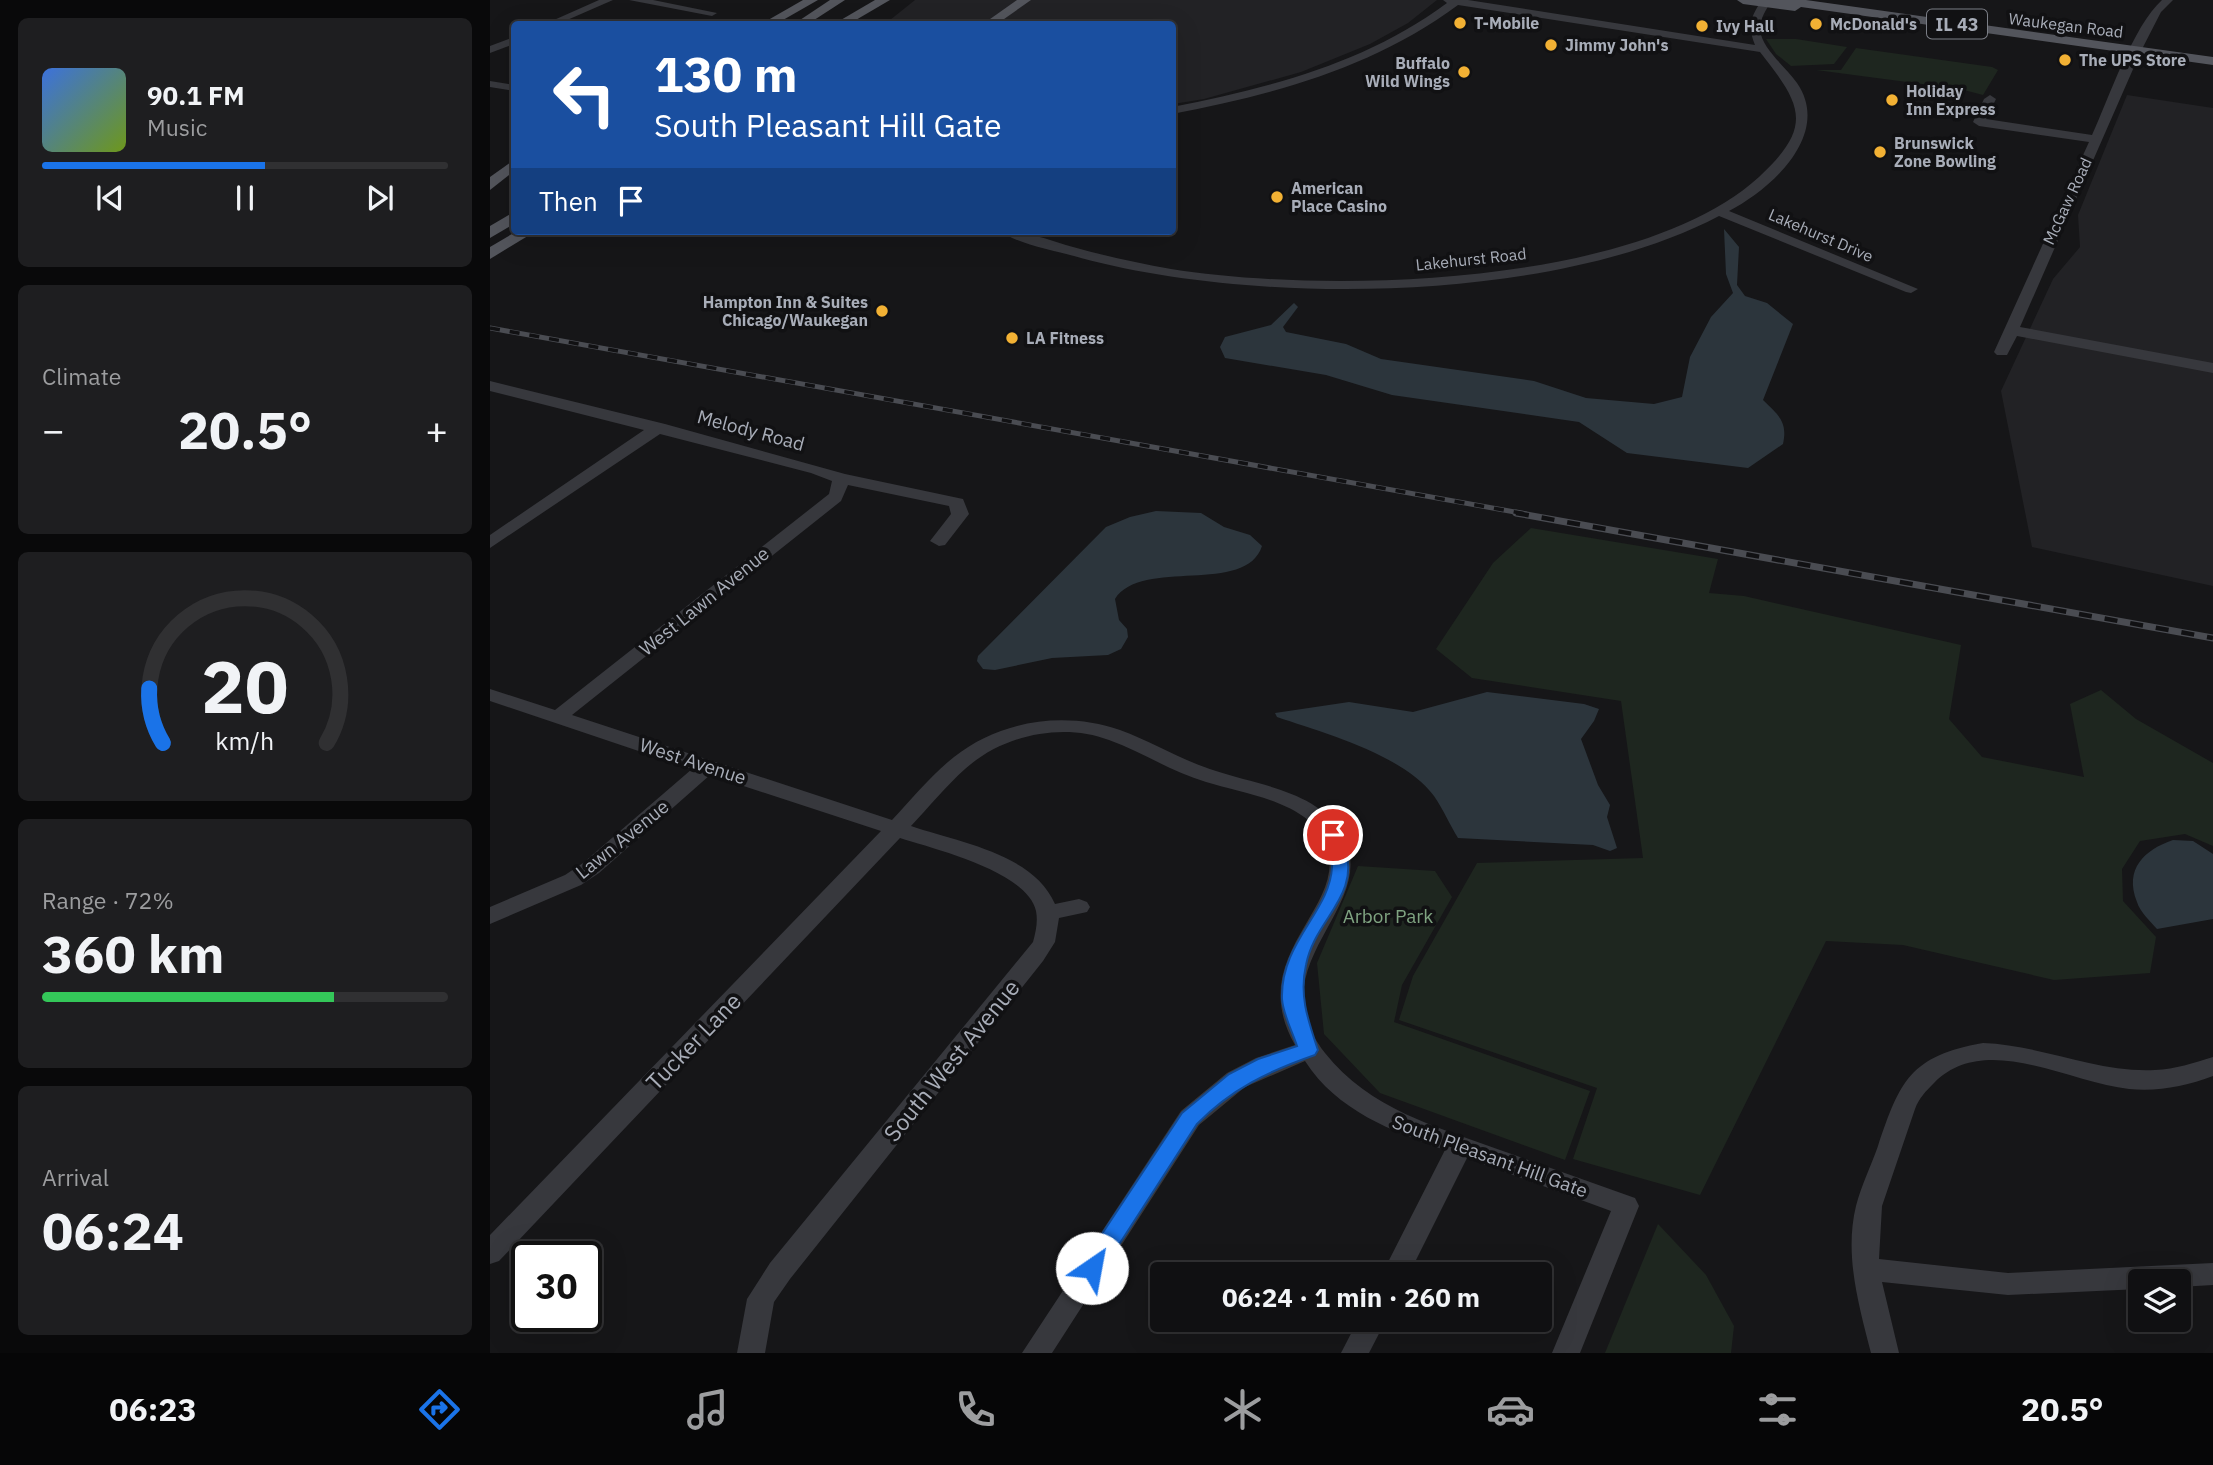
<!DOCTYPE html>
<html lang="en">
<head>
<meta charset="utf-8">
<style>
  :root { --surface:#101012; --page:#1e1e20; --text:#f1f3f6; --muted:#9c9d9f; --line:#303032; --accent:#1a73e8 }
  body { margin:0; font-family:"IBM Plex Sans",sans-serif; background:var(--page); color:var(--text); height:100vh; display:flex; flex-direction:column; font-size:26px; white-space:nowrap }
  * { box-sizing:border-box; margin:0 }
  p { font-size:23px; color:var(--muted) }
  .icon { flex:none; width:38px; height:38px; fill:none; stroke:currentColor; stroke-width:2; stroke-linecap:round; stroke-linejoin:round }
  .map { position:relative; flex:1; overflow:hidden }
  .side { display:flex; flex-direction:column; gap:18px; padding:18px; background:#09090a; width:490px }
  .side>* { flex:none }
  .banner { position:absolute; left:21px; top:21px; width:665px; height:214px; border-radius:7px; box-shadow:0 7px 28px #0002,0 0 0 2px var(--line); background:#1a4fa0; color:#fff; overflow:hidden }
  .controls { position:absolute; left:1638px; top:1269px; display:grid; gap:14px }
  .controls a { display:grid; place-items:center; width:63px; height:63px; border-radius:7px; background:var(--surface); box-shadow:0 7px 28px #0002,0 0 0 2px var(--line); font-size:35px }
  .speed { position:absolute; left:21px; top:1241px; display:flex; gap:14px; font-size:35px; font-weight:700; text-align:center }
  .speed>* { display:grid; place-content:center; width:91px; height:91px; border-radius:50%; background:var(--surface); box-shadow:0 7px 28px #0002,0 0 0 2px var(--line); line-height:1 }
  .speed .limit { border:4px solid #111; border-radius:10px; background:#fff; color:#111 }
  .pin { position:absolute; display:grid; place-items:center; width:60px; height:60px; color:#fff; margin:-30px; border:4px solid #fff; border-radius:50%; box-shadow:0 2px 7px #0007 }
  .me { position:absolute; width:77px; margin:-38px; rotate:33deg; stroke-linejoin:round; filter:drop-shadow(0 0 5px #0008) }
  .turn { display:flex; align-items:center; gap:24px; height:147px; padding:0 28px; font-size:32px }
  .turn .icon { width:91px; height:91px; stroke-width:2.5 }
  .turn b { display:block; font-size:49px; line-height:60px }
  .then { display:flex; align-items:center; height:66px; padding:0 28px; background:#0003; gap:14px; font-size:26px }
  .big { font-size:52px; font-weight:800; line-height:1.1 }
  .side .widget { flex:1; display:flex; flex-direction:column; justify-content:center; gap:10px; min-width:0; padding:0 24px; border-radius:10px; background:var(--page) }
  .side .dial { align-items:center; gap:0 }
  .dial svg { height:182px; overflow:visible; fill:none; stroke:var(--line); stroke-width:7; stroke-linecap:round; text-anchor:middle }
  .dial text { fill:var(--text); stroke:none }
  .song { display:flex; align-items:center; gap:21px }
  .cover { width:84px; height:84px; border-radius:10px; background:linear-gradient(135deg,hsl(220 70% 55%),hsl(80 70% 35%)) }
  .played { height:7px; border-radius:4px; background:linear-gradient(90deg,var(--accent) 55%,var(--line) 55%) }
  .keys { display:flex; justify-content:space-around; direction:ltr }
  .heat { display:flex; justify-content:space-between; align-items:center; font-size:38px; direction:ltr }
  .charge { height:10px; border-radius:5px; background:linear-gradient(90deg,#34c759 72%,var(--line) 0) }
  .trip { position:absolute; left:660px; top:1262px; width:402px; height:70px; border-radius:7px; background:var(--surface); box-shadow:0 7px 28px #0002,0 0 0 2px var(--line); font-weight:800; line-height:70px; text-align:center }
  .menu { display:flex; height:112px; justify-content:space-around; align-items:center; background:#060607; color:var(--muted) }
  .menu .icon { width:49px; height:49px }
  .menu .selected { color:var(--accent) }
  .menu b { font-size:32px; color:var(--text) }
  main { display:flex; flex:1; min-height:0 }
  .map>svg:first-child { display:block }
  .built { fill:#222225 }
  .green { fill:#1e261f }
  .water { fill:#2c353c }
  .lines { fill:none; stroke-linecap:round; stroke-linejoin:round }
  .minor { fill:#37383d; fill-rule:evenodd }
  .major { fill:#53555c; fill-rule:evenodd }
  .rail-far1-casing { stroke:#4a4c52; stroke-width:5 }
  .rail-casing { stroke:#4a4c52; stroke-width:7 }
  .rail-far1 { stroke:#111113; stroke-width:3.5; stroke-dasharray:10; stroke-linecap:butt }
  .rail { stroke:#111113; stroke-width:4.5; stroke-dasharray:13; stroke-linecap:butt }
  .route { fill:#1a73e8; stroke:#114b97; stroke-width:2 }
  .poi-dot { fill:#f2b134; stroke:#111113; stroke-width:2.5 }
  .labels { text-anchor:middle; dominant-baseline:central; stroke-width:7; stroke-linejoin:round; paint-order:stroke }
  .far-poi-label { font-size:16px; font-weight:bold; fill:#a8adb8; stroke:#111113; text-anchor:start }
  .far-street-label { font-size:16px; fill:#a8adb8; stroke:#111113 }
  .shield { fill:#111113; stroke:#7b7e86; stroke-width:2 }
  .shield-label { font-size:18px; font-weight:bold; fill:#a8adb8 }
  .street-label { font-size:19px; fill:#a8adb8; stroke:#111113 }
  .park-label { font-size:19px; fill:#7fa381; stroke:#111113 }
  .near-street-label { font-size:23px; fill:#a8adb8; stroke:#111113 }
</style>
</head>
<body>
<main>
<section class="side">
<div class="widget">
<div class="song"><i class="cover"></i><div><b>90.1 FM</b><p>Music</p></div></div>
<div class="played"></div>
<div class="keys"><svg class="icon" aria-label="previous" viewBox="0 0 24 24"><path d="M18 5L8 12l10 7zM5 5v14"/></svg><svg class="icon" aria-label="pause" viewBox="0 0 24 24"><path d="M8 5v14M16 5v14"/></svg><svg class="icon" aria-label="next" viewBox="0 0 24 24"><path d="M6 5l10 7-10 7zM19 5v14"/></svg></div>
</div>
<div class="widget"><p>Climate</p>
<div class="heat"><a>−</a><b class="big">20.5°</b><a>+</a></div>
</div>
<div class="widget dial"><svg viewBox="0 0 100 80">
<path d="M14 69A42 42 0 1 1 86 69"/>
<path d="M14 69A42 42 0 0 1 8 45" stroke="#1a73e8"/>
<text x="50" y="56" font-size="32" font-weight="700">20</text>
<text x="50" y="72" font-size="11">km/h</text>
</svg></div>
<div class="widget"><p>Range · 72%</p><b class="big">360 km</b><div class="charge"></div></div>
<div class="widget"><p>Arrival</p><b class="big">06:24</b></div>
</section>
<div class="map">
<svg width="1723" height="1353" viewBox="0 0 1723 1353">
  <rect width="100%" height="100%" fill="#161618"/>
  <g class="built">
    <polygon points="425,0 947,0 918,23 880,44 811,72 714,99 683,104 682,24 395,24"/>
    <polygon points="1637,95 1723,108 1723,586 1542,547 1511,391 1563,279 1590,247 1588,215"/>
  </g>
  <g class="green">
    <polygon points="1276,39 1306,39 1357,47 1344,64 1301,66 1286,54"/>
    <polygon points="1366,48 1502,67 1508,70 1493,95 1470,89 1326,70 1351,70"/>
    <polygon points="1041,528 1228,559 1219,593 1254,596 1471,645 1459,719 1492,757 1594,777 1580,704 1611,690 1646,719 1723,763 1723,846 1695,834 1650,841 1632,869 1633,901 1666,937 1660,973 1564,980 1413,945 1336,941 1210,1195 1083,1159 1107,1088 909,1020 923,976 987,863 1153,858 1131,701 982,678 946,649 1003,563"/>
    <polygon points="868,866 945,871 962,897 912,985 904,1022 1100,1091 1075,1160 890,1093 834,1034 827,963"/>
    <polygon points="1168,1224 1216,1275 1244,1326 1241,1353 1115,1353"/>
  </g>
  <g class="water">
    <path d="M1234,229L1249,247L1247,285L1255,296L1277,303L1303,324L1273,400C1288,415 1298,421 1293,444L1258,468L1137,453L1089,422L902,395L836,375L735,358L730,347L735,337L781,325L804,303L808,307L793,327L796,332L856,344L891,359L1044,381L1096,398L1164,404L1192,397L1200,357L1221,317L1243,293L1236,274Z"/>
    <path d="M666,511L711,513L734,527L760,535L772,546C756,596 652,557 625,599L629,620L637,629L638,637L631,649L618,655L562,658L505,670L493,669L487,661L488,656L616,527L640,517Z"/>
    <path d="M997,692L1094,704L1109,709L1104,721L1091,739L1108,785L1120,805L1117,817L1127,848L1120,851L1103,845L968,838C960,825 953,809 944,796C914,755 834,733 787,717L785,713L859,702L923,712Z"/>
    <path d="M1683,840L1703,841L1723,854V919L1667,929C1660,921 1650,912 1647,902C1634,869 1654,850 1683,840Z"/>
  </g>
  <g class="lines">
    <g class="minor">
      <polygon points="109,0 123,0 68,24 55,24"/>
      <polygon points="139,0 163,0 227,13 222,16"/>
      <path d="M953,0H978L1265,45C1257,26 1261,16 1272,0H1282C1276,10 1270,18 1270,30C1272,49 1296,67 1307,83C1342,134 1282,189 1239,211L1428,289L1421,293L1416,292L1229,216C1064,303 769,306 591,258C571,252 525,244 511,231C537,231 559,240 583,247C615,256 648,263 681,269C837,294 1148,287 1269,177C1324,126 1312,105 1270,52L968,5C883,68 785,94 682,114V107C780,88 876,63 957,3Z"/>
      <path d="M1672,0H1683L1671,12L1651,51L1530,327L1723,363V373L1527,336L1517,355H1507L1504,352L1514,330L1599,142L1489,126L1483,122L1494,99L1500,95L1506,99L1496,119L1602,135C1619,98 1643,26 1672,0Z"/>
      <polygon points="24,37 24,44 0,53 0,46"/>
      <polygon points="0,81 24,85 24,91 0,87"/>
      <path d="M0,381L175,424L355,474L473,499L479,514L455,545L449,546L440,541L461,514L459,506L358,485L351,501L82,715L402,820C422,799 441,775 464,757C510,720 575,711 630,730C663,742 693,761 726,771C768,785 827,791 852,833C894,907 764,962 835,1053C879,1109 947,1127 1010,1150C1055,1166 1100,1182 1145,1198L1149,1206L1090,1353H1062L1121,1211L977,1158L919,1274H892L955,1150C902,1131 847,1111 815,1061L755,1087L709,1125L562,1353H532L691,1111L737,1073L766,1058L805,1045C751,951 868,904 833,838C813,801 752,793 716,782C682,772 652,752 619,740C572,722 513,735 475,769C456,786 439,807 421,826C467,842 543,853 565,904L589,899L597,902L600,907L597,912L569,918L565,942L553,961L300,1279L284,1302L275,1353H247L257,1299L280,1263L543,942C546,931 548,921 546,911C537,871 444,849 410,838L9,1261L0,1264V1235L391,831L220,775L109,873L91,885L0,924V907L75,875L93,863L202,769L0,701V689L65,710L339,494L342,481L321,473L170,434L0,548V535L154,430L0,391Z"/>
      <path d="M1493,1043C1551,1045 1607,1073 1665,1070C1686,1069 1703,1063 1723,1057V1076C1696,1086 1668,1092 1639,1089C1579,1083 1495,1031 1444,1083C1436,1091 1429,1098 1425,1109L1392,1206L1389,1259L1518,1273L1723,1263V1285L1689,1287V1281H1650V1289L1518,1295L1392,1282L1409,1353H1381C1369,1306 1354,1255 1366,1206C1371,1186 1381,1166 1388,1146C1410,1081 1420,1056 1493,1043Z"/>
      <polygon points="868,1320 896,1320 879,1353 851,1353"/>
    </g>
    <g class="major">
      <polygon points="313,0 328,0 286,24 271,24"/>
      <polygon points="340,0 355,0 318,24 304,24"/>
      <polygon points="385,0 400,0 359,24 344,24"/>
      <polygon points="527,0 541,0 507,24 493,24"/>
      <polygon points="1247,0 1316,0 1723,57 1723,65 1311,7 1305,11 1253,4"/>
      <polygon points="24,160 24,171 0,190 0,177"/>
      <polygon points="24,212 24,224 0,238 0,226"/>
      <polygon points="27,231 46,231 0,259 0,247"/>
    </g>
    <g class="rail-far1-casing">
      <polyline id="rail-far1" points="0,328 1036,514"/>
    </g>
    <g class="rail-casing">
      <polyline id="rail" points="1026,513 1723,638"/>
    </g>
    <use href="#rail-far1" class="rail-far1"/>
    <use href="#rail" class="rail"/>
  </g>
  <path class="route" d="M843,830C852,832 852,837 855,846C871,898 825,918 816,965C809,996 818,1020 828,1050L825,1055C779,1071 741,1089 707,1124L610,1274L602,1277L594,1274L591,1268L594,1261L692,1113L739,1074L768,1059L807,1046C802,1031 793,1014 792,999C790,942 840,912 842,867C843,857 837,845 834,835Z"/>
  <g class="poi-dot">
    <circle cx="970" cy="23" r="7"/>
    <circle cx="1326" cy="24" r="7"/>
    <circle cx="1212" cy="26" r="7"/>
    <circle cx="1061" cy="45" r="7"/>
    <circle cx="1575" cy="60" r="7"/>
    <circle cx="974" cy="72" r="7"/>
    <circle cx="1402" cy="100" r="7"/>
    <circle cx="1390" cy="152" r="7"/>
    <circle cx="787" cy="197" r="7"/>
    <circle cx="392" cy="311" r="7"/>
    <circle cx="522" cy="338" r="7"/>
  </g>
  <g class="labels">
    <g class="far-poi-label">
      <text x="984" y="23">T-Mobile</text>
      <text x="1340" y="24">McDonald's</text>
      <text x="1226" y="26">Ivy Hall</text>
      <text x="1075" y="45">Jimmy John's</text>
      <text x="1589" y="60">The UPS Store</text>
      <text x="960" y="63" text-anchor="end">Buffalo<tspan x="960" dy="18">Wild Wings</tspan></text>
      <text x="1416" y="91">Holiday<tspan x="1416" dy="18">Inn Express</tspan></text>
      <text x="1404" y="143">Brunswick<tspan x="1404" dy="18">Zone Bowling</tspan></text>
      <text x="801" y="188">American<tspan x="801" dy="18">Place Casino</tspan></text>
      <text x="378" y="302" text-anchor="end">Hampton Inn &amp; Suites<tspan x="378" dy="18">Chicago/Waukegan</tspan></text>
      <text x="536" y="338">LA Fitness</text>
    </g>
    <g class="far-street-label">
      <text transform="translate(1576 25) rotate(7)">Waukegan Road</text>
      <text transform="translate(1577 201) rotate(-65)">McGaw Road</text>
      <text transform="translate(1331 235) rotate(23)">Lakehurst Drive</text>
      <text transform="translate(981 259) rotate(-6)">Lakehurst Road</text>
    </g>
    <rect class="shield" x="1437" y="9.5" width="60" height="29" rx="5"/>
    <g class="shield-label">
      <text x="1467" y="24">IL 43</text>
    </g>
    <g class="street-label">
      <text transform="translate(261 430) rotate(15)">Melody Road</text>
      <text transform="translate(214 601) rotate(-39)">West Lawn Avenue</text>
      <text transform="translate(203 761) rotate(18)">West Avenue</text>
      <text transform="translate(132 839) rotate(-39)">Lawn Avenue</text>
      <text transform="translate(1000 1156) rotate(20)">South Pleasant Hill Gate</text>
    </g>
    <g class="park-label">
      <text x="898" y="916">Arbor Park</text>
    </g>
    <g class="near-street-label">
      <text transform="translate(203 1041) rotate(-46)">Tucker Lane</text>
      <text transform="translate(461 1060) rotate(-51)">South West Avenue</text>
    </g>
  </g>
</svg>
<div class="controls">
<a><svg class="icon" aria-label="layers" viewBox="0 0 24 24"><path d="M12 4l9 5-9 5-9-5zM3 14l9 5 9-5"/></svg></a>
</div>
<div class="speed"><div class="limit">30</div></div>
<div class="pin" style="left:843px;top:835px;background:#d93025"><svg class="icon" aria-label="arrive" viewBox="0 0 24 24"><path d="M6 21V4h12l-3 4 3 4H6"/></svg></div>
<svg class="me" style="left:602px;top:1268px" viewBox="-20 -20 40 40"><circle r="19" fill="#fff"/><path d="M0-13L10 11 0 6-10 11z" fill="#1a73e8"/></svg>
<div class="trip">06:24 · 1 min · 260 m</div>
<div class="banner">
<div class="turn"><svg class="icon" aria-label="left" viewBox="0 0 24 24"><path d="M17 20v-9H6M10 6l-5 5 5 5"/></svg><div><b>130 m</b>South Pleasant Hill Gate</div></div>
<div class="then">Then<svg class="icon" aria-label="arrive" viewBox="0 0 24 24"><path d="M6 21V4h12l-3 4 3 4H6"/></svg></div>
</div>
</div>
</main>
<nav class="menu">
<b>06:23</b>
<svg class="icon selected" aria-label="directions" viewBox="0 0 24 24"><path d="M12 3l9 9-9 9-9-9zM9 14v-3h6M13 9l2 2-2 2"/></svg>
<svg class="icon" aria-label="music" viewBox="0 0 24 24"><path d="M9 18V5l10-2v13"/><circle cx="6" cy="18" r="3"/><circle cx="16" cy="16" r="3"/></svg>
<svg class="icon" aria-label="phone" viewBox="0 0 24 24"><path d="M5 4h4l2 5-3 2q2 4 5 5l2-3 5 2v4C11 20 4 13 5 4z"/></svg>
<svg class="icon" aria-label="climate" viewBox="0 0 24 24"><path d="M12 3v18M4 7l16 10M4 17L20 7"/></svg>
<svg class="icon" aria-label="car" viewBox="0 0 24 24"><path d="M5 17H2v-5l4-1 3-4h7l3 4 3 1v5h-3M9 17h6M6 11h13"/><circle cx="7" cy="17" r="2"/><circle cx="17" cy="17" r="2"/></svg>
<svg class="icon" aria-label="filters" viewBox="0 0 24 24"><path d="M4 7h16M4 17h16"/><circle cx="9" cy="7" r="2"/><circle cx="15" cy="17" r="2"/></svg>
<b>20.5°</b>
</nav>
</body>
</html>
